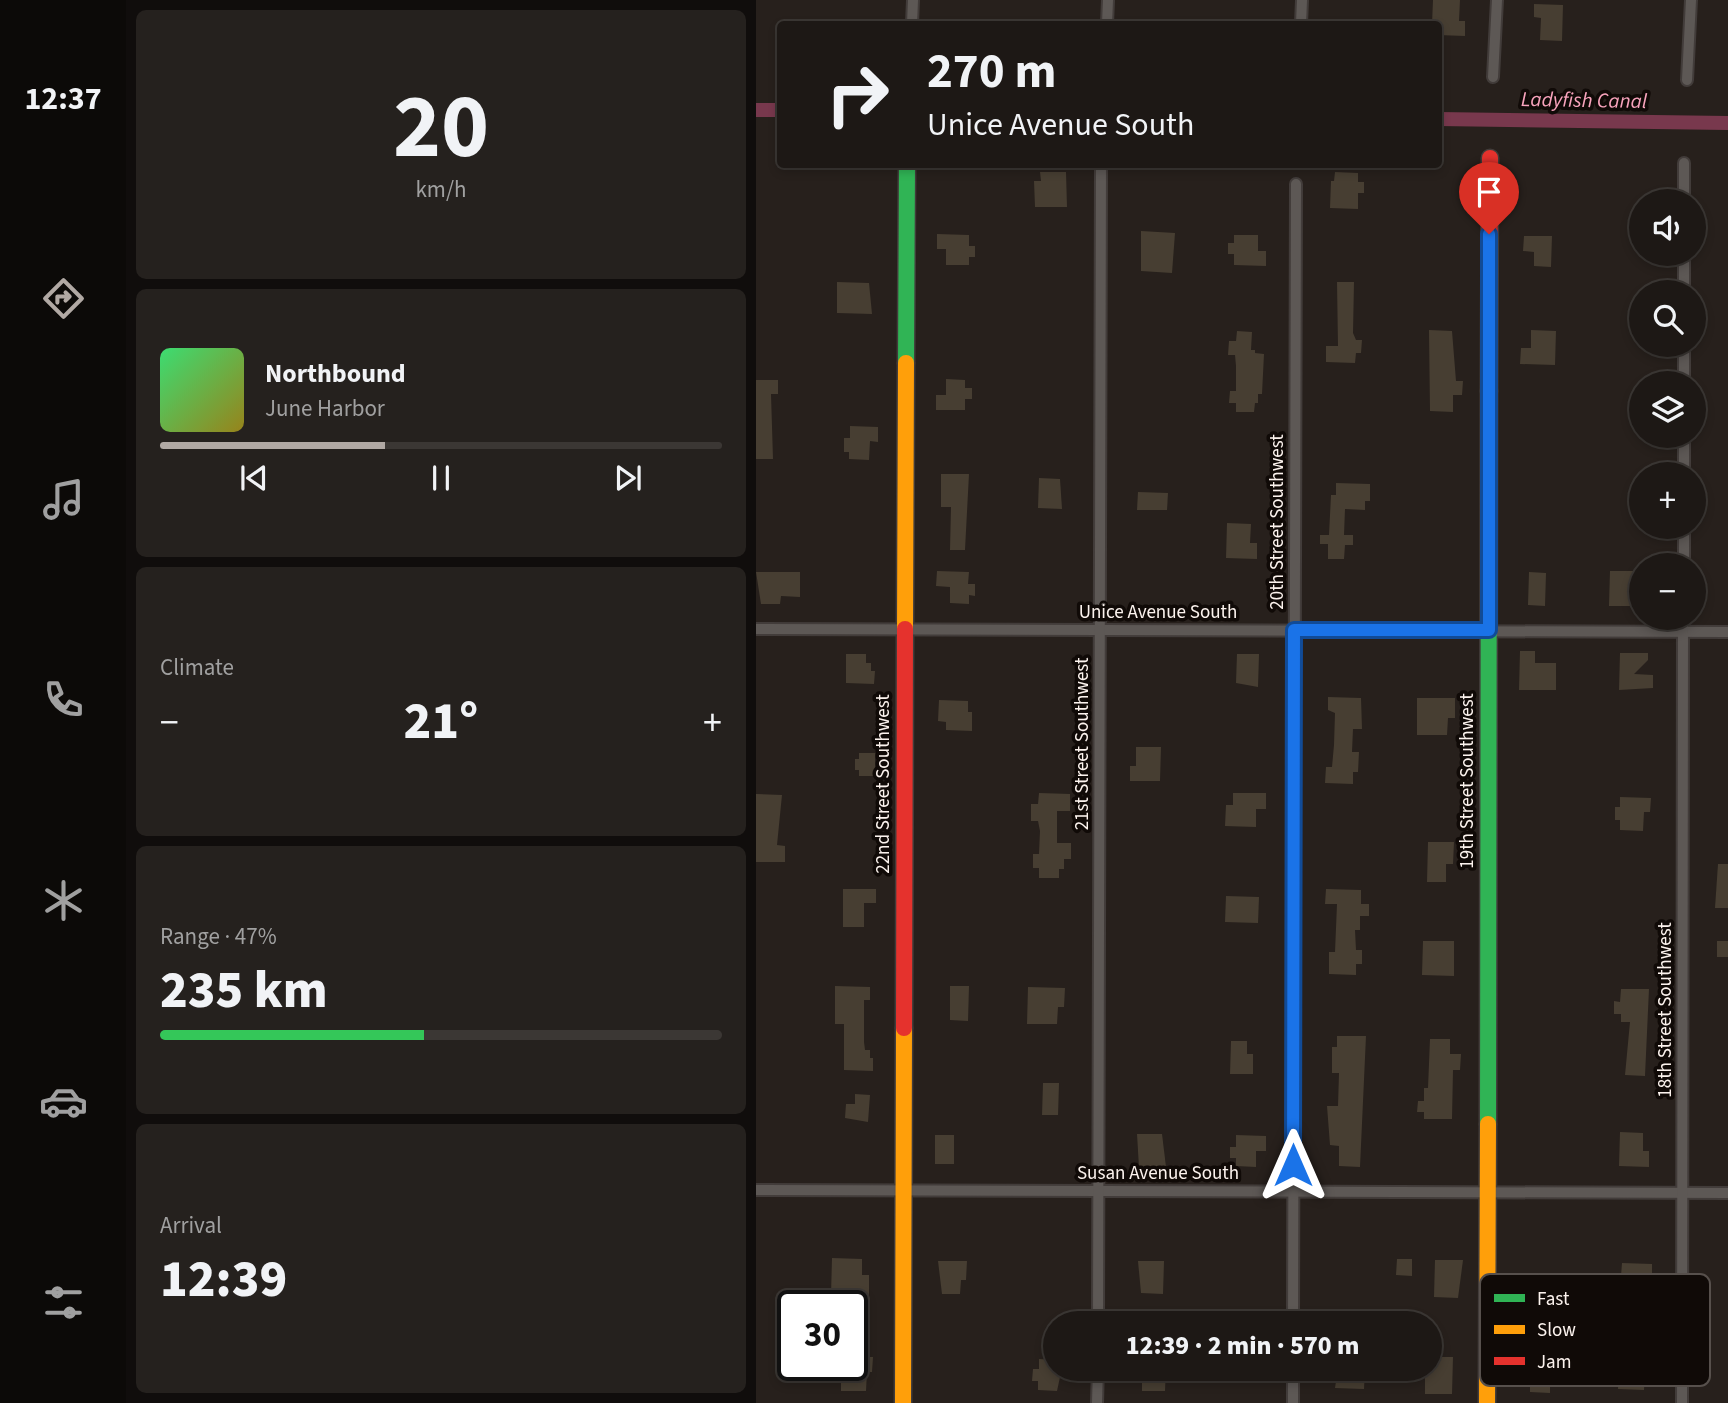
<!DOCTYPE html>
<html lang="en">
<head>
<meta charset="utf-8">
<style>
  :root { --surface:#1d1815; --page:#25211e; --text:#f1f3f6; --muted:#a0a0a0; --line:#3b3734; --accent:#b1a9a4 }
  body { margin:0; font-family:"Source Sans 3",sans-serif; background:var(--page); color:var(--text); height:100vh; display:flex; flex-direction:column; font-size:26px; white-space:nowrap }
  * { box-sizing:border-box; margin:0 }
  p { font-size:23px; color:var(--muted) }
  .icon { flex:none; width:38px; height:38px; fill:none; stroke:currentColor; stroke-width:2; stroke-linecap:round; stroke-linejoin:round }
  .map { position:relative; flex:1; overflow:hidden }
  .sheet { display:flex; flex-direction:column; gap:10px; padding:10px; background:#100d0c; width:630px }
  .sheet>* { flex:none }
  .hud { position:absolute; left:21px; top:21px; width:665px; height:147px; border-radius:7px; box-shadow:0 4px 10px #0003,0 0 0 2px var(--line); background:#1d1815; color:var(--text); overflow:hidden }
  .buttons { position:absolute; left:873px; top:189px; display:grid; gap:14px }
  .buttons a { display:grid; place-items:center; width:77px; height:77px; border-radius:50%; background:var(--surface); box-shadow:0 4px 10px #0003,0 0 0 2px var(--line); font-size:35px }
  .speed { position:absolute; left:21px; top:1290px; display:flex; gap:14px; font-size:35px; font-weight:700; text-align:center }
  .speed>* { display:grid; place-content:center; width:91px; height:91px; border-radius:50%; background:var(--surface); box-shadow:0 4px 10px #0003,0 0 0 2px var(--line); line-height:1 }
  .speed .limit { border:4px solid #111; border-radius:10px; background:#fff; color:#111 }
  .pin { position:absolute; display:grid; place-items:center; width:60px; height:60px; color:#fff; margin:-72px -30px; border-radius:50% 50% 50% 0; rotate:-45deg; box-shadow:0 0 7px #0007 }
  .pin .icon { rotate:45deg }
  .me { position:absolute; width:77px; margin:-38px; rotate:0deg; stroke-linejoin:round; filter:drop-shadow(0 0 5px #0008) }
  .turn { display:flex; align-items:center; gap:24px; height:147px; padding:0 35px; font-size:32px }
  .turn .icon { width:91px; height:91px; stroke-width:2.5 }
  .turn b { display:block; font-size:49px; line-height:60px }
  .big { font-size:52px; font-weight:800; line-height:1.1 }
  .sheet .card { flex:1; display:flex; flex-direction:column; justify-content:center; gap:10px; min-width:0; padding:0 24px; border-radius:10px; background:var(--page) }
  .sheet .dial { align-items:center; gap:0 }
  .dial b { font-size:91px; line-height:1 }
  .song { display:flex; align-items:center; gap:21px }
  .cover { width:84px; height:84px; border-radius:10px; background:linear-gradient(135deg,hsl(140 70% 55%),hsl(50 70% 35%)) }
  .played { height:7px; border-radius:4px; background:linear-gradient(90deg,var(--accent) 40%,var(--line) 40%) }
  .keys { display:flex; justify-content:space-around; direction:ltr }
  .heat { display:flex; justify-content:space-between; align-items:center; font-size:38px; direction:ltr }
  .charge { height:10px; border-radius:5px; background:linear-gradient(90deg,#34c759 47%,var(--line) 0) }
  .trip { position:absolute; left:287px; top:1311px; width:399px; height:70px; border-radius:35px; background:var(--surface); box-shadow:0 4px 10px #0003,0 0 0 2px var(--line); font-weight:800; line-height:70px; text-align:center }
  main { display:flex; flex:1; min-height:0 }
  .menu { display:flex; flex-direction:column; width:126px; justify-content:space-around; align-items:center; background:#0c0a08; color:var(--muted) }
  .menu .icon { width:49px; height:49px }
  .menu .current { color:var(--accent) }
  .menu b { font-size:32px; color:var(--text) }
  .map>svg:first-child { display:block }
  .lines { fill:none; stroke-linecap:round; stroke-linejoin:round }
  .canal { stroke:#78384d; stroke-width:14 }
  .building { fill:#473e32 }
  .street-casing { stroke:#423c3a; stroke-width:14 }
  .fast-casing { stroke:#423c3a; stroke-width:19 }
  .slow-casing { stroke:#423c3a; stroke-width:19 }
  .jam-casing { stroke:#423c3a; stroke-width:19 }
  .street { stroke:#5d5855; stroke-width:10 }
  .fast { stroke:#30b455; stroke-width:16 }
  .slow { stroke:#ff9f0a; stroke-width:16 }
  .jam { stroke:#e5322d; stroke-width:16 }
  .route-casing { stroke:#114b97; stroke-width:18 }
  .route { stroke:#1a73e8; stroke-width:12 }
  .labels { text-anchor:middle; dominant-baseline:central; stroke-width:7; stroke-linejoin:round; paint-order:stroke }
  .street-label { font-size:19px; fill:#fcf3ee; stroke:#100a07 }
  .water-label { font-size:21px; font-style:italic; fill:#f8a3bc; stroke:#100a07 }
  .key { fill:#100a07; stroke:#57504c; stroke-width:2 }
  .key-label { font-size:19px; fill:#fcf3ee }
</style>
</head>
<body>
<main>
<nav class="menu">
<b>12:37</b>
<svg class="icon current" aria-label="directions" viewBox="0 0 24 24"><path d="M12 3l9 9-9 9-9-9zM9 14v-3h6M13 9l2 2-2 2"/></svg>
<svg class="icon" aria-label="music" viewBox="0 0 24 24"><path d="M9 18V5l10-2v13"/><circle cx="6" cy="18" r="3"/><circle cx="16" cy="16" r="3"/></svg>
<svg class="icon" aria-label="phone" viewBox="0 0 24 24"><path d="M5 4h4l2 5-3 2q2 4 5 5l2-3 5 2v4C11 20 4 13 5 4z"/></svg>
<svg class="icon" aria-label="climate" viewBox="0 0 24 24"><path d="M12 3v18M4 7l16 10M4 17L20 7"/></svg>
<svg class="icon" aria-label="car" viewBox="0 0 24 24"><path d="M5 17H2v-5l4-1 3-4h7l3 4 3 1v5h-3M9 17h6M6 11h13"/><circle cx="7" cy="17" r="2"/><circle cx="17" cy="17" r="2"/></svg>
<svg class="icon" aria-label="filters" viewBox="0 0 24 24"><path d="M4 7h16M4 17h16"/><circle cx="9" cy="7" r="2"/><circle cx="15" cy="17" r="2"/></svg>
</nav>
<section class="sheet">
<div class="card dial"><b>20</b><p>km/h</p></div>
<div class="card">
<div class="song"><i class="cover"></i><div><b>Northbound</b><p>June Harbor</p></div></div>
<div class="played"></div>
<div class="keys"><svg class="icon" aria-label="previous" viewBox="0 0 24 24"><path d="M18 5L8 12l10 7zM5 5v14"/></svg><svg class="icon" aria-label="pause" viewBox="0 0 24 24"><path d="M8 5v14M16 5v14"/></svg><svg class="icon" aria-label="next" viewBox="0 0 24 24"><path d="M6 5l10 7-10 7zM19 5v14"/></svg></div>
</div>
<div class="card"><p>Climate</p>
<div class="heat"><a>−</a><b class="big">21°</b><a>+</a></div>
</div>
<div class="card"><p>Range · 47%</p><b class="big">235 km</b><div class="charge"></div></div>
<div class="card"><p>Arrival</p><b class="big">12:39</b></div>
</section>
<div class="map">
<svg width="972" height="1403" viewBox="0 0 972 1403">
  <rect width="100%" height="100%" fill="#27201c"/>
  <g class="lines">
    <g class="canal">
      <polyline points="0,110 24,110"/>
      <polyline points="682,119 972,123"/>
    </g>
  </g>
  <g class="building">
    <polygon points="677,0 704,0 703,21 709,21 709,36 682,35 682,24 676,24"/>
    <polygon points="778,4 807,5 806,41 784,40 785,18 778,17"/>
    <polygon points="284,172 310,172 311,207 279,207 278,181 285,181"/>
    <polygon points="579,172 602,173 602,182 608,182 608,193 602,193 602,209 574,208 575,181 578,181"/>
    <polygon points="385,231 419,233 416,273 385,271"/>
    <polygon points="181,234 213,235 213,246 219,246 219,257 213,257 213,265 190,265 190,249 181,249"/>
    <polygon points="478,235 502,235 502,251 510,251 510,266 478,265 478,254 472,254 472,243 478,243"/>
    <polygon points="768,236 796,236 795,267 778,266 778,252 767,251"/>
    <polygon points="81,282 113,283 116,314 81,313"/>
    <polygon points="581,282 598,282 597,333 600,340 606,340 605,353 600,353 599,363 570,362 570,346 582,346"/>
    <polygon points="673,330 696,331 700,381 707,381 706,395 697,395 697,412 674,411"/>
    <polygon points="775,330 800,331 799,365 764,364 765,348 775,348"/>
    <polygon points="481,331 496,332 495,350 499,350 499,353 508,354 506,394 502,394 502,403 499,403 498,412 480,412 480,403 473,403 474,391 480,391 480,366 479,355 472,355 473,341 480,341"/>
    <polygon points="190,379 209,380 209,388 216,388 216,399 209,399 209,410 180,410 180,395 190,395"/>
    <polygon points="0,380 22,380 22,394 15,394 17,459 0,459"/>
    <polygon points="94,426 122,427 122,442 114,441 113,460 93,459 93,452 88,452 88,438 94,438"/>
    <polygon points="185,474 213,474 209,550 194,550 195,507 185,507"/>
    <polygon points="283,478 304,479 306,509 282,508"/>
    <polygon points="580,483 614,484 614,501 609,501 609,510 589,509 588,535 597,535 597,545 589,545 588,559 572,559 572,544 564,544 564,535 573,535 575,495 580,495"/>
    <polygon points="382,492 412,493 411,510 381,510"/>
    <polygon points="471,523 495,524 494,543 501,543 501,559 470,558"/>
    <polygon points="181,571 213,572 212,584 219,584 219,596 213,595 213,604 194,603 194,587 180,586"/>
    <polygon points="854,571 885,571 886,606 853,606"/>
    <polygon points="0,572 44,572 44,597 25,596 24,604 5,604"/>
    <polygon points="773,572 790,573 789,606 772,605"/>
    <polygon points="764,651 779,651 779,663 800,663 800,690 763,690"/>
    <polygon points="864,653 892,653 892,660 878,674 897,675 897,688 863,690"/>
    <polygon points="90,654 110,654 110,663 115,663 115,671 119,671 118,684 90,683"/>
    <polygon points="481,654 503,654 502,687 480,683"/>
    <polygon points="572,697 605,698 606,729 597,729 596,752 603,752 602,772 597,772 597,784 569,783 570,767 576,767 578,745 579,713 572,710"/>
    <polygon points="661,698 699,698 699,718 692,718 691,735 661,735"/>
    <polygon points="183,700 212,701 212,712 216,712 216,731 190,730 190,722 182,721"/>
    <polygon points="380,747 405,747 404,781 374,781 374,766 380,766"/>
    <polygon points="103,753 119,753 119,776 103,776 103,770 99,770 99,759 103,759"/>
    <polygon points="283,793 314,794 314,811 301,811 301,843 315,843 315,859 308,859 308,869 303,869 303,878 283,878 283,868 277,868 277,854 283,854 284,831 282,821 275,821 275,804 282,804"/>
    <polygon points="477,793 510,793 510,809 500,809 500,827 469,826 470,805 477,805"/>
    <polygon points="0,794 26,795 21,845 29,846 29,862 0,862"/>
    <polygon points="864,797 895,798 894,812 888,812 887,831 864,830 864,820 859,820 859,807 864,807"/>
    <polygon points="672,842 698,842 697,864 690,864 690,882 671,882"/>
    <polygon points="962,864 972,864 972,908 959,908"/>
    <polygon points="87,889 120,889 120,903 108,903 108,927 87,927"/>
    <polygon points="570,889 605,890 605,904 613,904 613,916 604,916 604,930 599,930 600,950 606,950 606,964 600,964 600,975 573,974 573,952 579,952 581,904 569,904"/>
    <polygon points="470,896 503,897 502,923 469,922"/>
    <polygon points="667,941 698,941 698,976 666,975"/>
    <rect x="961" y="941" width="11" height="16"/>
    <polygon points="79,986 114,987 114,1000 108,1000 108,1042 109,1050 114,1050 114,1058 117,1058 117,1071 88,1070 88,1024 79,1024"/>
    <polygon points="194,986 213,986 212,1021 194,1020"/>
    <polygon points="272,987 309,988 308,1007 302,1007 301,1024 271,1024"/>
    <polygon points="865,989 893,989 889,1076 869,1075 874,1022 865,1022 865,1014 858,1014 858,1001 864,1002"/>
    <polygon points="581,1036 610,1036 604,1167 583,1166 583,1146 574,1145 571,1106 582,1106 583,1073 576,1073 576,1047 581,1047"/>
    <polygon points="674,1039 694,1039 694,1054 705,1054 704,1070 697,1070 696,1119 668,1119 668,1112 661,1112 662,1101 668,1101 668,1088 672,1088"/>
    <polygon points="475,1041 491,1041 491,1054 497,1054 497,1074 474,1074"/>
    <polygon points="287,1083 303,1083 302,1115 286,1115"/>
    <polygon points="99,1094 114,1095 112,1122 89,1118 90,1104 99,1104"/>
    <polygon points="864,1132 887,1133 887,1151 893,1151 893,1167 863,1166"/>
    <polygon points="381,1134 406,1134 410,1167 383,1167"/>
    <rect x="179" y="1135" width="19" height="29"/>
    <polygon points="480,1135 510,1136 510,1151 500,1151 500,1167 480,1166 480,1158 474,1158 474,1147 480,1147"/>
    <polygon points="76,1258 106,1259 106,1275 113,1275 113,1327 106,1326 105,1357 96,1357 96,1295 75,1295"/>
    <polygon points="641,1259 656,1259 656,1276 640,1275"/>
    <polygon points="679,1260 707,1260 702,1298 678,1297"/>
    <polygon points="182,1261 211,1261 210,1280 205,1280 204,1294 186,1294"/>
    <polygon points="382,1261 408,1261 407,1294 385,1293"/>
    <polygon points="866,1263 896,1264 896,1285 889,1285 888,1294 859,1292 859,1276 865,1276"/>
    <polygon points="771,1310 808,1311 807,1344 794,1344 794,1375 801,1375 801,1385 794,1385 794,1393 774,1392 774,1372 768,1372"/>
    <polygon points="96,1357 117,1357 116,1372 111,1372 110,1391 85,1391 85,1365 96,1365"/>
    <polygon points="674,1357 697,1357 696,1394 669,1394 669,1368 674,1368"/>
    <polygon points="863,1358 894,1358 894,1374 889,1374 888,1390 862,1389"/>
    <polygon points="283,1359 299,1360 299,1368 306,1368 301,1391 282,1390 282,1381 276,1381 277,1369 283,1369"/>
    <polygon points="386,1368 410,1368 409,1391 386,1391"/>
    <polygon points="582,1368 609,1368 608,1389 579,1388"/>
  </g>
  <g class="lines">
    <g class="street-casing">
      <g id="street">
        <polyline points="156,24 157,0"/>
        <polyline points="351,24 352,0"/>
        <polyline points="545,24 546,0"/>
        <polyline points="737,77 741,0"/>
        <polyline points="931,80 935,0"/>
        <polyline points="928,201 928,163"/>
        <polyline points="928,292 928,254"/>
        <polyline points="928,383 928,345"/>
        <polyline points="928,474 928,436"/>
        <polyline points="928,565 928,527"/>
        <polyline points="0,629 972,632"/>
        <polyline points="0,1190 972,1193"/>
        <polyline points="342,1323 345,164"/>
        <polyline points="537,1323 540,184"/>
        <polyline points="537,1368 537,1403"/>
        <polyline points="341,1403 342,1368"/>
        <polyline points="926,1403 927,618"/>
      </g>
    </g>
    <g class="fast-casing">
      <g id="fast">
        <polyline points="150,363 151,164"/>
        <polyline points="732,1124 733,391"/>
      </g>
    </g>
    <g class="slow-casing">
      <g id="slow">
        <polyline points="149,629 150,363"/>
        <polyline points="147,1403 148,1028"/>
        <polyline points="731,1403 732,1124"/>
      </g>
    </g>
    <g class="jam-casing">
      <g id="jam">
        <polyline points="733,391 734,158"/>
        <polyline points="148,1028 149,629"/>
      </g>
    </g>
    <use href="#street" class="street"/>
    <use href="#fast" class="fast"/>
    <use href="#slow" class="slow"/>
    <use href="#jam" class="jam"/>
  </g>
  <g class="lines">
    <g class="route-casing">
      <polyline id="route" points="537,1165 538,630 733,630 733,234"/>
    </g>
    <use href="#route" class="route"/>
  </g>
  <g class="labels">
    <g class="street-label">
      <text transform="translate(521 522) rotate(-90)">20th Street Southwest</text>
      <text x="402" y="612">Unice Avenue South</text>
      <text transform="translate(326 744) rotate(-90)">21st Street Southwest</text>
      <text transform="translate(711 781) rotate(-90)">19th Street Southwest</text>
      <text transform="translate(127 784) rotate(-90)">22nd Street Southwest</text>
      <text transform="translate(909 1010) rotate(-90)">18th Street Southwest</text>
      <text x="402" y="1173">Susan Avenue South</text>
    </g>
    <g class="water-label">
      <text transform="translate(828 100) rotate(1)">Ladyfish Canal</text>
    </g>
  </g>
  <rect x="724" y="1274" width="230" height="112" rx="10" class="key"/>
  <rect x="738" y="1294" width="31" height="8" fill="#30b455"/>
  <rect x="738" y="1325" width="31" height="9" fill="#ff9f0a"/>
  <rect x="738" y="1357" width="31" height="8" fill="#e5322d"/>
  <g class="key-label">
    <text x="781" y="1305">Fast</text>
    <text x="781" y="1336">Slow</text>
    <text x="781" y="1368">Jam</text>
  </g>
</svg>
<div class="buttons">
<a><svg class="icon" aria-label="sound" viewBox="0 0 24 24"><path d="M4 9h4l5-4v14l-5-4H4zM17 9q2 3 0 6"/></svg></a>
<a><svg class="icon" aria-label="search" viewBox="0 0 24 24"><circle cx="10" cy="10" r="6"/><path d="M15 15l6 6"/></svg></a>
<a><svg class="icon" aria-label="layers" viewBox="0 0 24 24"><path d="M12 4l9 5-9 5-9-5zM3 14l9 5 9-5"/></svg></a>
<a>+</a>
<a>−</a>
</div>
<div class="speed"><div class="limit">30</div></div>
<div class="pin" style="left:733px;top:234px;background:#d93025"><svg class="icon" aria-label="arrive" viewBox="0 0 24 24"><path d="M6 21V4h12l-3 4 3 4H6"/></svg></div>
<svg class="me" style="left:537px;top:1165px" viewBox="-20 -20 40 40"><path d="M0-17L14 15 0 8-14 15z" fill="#1a73e8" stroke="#fff" stroke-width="4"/></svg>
<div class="trip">12:39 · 2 min · 570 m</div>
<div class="hud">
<div class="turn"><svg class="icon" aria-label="right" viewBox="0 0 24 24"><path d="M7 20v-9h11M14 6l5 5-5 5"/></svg><div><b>270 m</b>Unice Avenue South</div></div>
</div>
</div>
</main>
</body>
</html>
